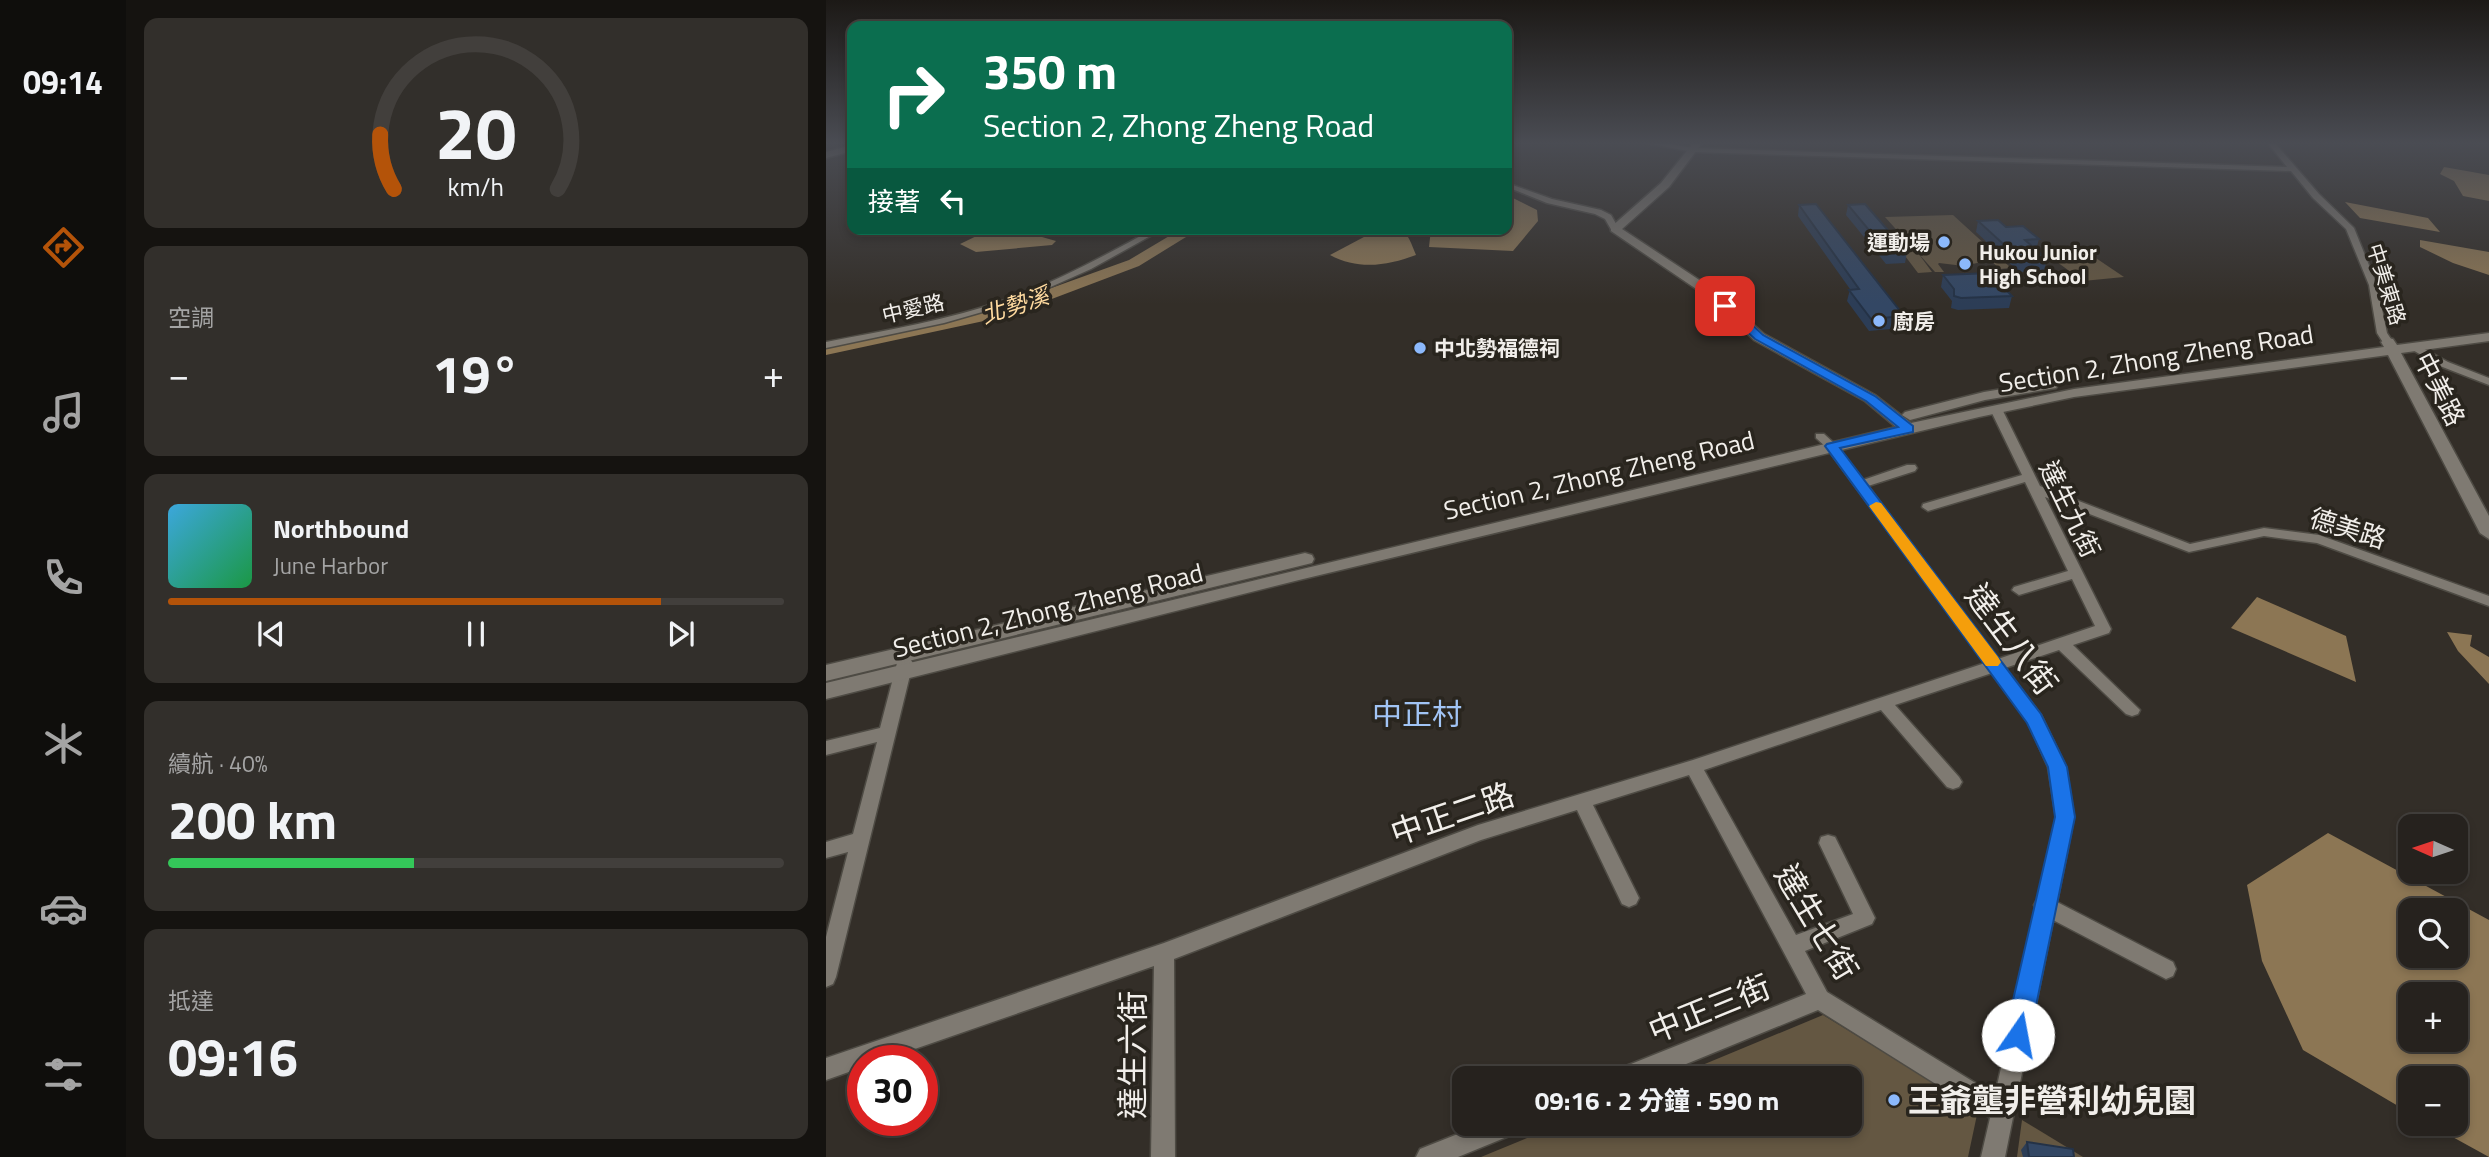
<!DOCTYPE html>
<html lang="zh-TW">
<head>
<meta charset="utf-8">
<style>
  :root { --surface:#26221e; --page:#322f2b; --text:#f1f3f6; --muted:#a4a4a4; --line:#423f3c; --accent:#b45309 }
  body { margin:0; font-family:"Titillium Web","Noto Sans TC",sans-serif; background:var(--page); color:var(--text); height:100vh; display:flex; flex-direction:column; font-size:26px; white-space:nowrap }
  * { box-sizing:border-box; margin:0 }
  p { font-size:23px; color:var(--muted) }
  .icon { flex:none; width:38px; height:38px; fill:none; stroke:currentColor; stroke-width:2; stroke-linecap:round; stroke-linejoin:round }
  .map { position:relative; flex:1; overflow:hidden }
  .details { display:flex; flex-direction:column; gap:18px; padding:18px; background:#151310; width:700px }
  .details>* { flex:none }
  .hud { position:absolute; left:21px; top:21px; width:665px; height:214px; border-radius:14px; box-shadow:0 4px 10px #0003,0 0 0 2px var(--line); background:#0b6e4f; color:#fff; overflow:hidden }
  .needle { width:46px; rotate:273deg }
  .buttons { position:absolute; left:1572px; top:814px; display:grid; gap:14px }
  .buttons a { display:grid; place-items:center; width:70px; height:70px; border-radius:14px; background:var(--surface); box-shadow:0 4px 10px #0003,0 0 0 2px var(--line); font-size:35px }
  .speed { position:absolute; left:21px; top:1045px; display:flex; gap:14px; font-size:35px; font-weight:700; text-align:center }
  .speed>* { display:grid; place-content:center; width:91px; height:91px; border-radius:50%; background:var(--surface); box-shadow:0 4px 10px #0003,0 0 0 2px var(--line); line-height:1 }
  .speed .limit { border:10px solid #d22; background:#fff; color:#111 }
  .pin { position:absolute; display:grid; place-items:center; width:60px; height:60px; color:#fff; margin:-30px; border-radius:14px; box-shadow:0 4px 10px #0006 }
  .me { position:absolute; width:77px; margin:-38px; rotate:12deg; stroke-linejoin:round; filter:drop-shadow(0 0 5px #0008) }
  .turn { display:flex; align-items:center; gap:24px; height:147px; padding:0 21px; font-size:32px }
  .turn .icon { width:91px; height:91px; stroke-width:2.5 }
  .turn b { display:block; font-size:49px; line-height:60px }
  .then { display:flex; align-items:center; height:66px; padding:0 21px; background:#0003; gap:14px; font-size:26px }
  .big { font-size:52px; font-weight:700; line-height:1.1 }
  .details .tile { flex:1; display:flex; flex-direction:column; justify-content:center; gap:10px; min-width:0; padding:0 24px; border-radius:14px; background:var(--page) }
  .details .dial { align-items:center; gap:0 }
  .dial svg { height:182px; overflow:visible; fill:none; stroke:var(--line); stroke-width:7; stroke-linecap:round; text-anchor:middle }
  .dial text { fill:var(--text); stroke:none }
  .song { display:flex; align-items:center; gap:21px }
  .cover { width:84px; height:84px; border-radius:10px; background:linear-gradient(135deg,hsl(200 70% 55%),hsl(140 70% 35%)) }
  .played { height:7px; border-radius:4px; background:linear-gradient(90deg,var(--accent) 80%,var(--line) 80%) }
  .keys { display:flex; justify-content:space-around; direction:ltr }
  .heat { display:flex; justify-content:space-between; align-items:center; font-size:38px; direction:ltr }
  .charge { height:10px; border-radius:5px; background:linear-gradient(90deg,#34c759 40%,var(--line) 0) }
  .trip { position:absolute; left:626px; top:1066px; width:410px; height:70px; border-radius:14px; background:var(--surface); box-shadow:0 4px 10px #0003,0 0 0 2px var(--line); font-weight:700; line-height:70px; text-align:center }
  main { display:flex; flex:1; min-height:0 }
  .menu { display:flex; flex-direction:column; width:126px; justify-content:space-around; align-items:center; background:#0f0e0c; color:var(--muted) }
  .menu .icon { width:49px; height:49px }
  .menu .on { color:var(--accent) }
  .menu b { font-size:32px; color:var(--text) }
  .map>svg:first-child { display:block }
  .green { fill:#645742 }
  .water { fill:#8c7654; fill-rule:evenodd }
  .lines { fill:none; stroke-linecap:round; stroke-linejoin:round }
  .river { fill:#8c7654; fill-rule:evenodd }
  .street-casing { stroke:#4e4b44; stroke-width:3 }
  .secondary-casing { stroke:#4e4b44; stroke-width:3 }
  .street { fill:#7f7a72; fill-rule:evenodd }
  .secondary { fill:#7f7a72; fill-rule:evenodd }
  .wall { fill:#2c3d56 }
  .building { fill:#334764; stroke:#243246; stroke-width:2 }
  .route { fill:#1a73e8; stroke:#114b97; stroke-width:2 }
  .slow { fill:#f59e0b }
  .poi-dot { fill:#8cb9fc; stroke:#29251e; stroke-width:2.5 }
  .labels { text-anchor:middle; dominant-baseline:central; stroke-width:7; stroke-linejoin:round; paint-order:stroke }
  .far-poi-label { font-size:21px; font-weight:bold; fill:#f1eeea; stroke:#29251e; text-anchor:start }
  .far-street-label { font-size:21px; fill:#f1eeea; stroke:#29251e }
  .far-water-label { font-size:23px; font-style:italic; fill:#ffda9f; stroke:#29251e }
  .street-label { font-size:26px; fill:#f1eeea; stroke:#29251e }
  .quarter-label { font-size:30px; fill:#a1c4f5; stroke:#29251e }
  .near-street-label { font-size:32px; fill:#f1eeea; stroke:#29251e }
  .near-poi-label { font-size:32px; font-weight:bold; fill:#f1eeea; stroke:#29251e; text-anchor:start }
</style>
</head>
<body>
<main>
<nav class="menu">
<b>09:14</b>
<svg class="icon on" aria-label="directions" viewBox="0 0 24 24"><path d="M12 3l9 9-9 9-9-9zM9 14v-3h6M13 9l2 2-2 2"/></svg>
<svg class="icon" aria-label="music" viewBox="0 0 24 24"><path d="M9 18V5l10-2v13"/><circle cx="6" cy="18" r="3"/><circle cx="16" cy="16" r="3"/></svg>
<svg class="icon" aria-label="phone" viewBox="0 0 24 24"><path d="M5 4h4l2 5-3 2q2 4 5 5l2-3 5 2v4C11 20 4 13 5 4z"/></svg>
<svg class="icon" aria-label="climate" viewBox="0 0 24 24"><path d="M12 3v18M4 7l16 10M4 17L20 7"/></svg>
<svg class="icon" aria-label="car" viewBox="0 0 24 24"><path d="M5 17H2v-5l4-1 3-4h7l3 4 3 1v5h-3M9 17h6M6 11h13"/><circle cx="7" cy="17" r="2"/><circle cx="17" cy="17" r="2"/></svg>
<svg class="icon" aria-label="filters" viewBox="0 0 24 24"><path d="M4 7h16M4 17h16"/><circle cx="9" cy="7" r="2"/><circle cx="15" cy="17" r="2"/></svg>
</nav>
<section class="details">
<div class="tile dial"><svg viewBox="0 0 100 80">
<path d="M14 69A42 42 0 1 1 86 69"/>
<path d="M14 69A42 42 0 0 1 8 45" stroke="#b45309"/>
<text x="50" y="56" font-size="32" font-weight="700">20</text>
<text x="50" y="72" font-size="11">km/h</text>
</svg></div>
<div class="tile"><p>空調</p>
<div class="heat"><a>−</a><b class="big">19°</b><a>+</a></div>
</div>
<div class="tile">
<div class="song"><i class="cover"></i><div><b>Northbound</b><p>June Harbor</p></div></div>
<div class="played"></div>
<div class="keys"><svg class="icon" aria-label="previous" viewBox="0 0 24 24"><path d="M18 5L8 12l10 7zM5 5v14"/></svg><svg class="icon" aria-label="pause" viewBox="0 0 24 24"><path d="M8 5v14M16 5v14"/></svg><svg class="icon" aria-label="next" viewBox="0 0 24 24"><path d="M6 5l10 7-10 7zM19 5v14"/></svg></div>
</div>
<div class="tile"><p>續航 · 40%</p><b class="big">200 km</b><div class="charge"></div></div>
<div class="tile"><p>抵達</p><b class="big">09:16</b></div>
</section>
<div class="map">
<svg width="1663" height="1157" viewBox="0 0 1663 1157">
  <rect width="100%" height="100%" fill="#332e28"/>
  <g class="green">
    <polygon points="1127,215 1185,268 1174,269 1164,260 1138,266 1113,263 1112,264 1118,272 1109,272 1092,253 1106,272 1092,273 1073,248 1086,247 1059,217"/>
    <polygon points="1255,248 1298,277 1257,281 1216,251"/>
    <polygon points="997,1015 1152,1110 1142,1157 655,1157 735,1124 1024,1124 1024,1078 845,1078"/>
    <polygon points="1196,1120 1257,1157 1191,1157"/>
  </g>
  <g class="water">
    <polygon points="1618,167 1663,175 1663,201 1637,196 1628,181 1614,174"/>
    <polygon points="681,195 711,210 712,221 687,251 603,247 605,229 681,229"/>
    <polygon points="1519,202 1602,218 1614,232 1534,218"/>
    <polygon points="165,229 206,229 216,237 230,241 226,245 150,252 134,244"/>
    <path d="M553,229C581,229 580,230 590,255C561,266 532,270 504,255Z"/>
    <polygon points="1594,240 1663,252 1663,275 1627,263 1594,247"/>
    <polygon points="1431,597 1520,636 1530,682 1405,628"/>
    <polygon points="1621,632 1646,635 1644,646 1663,657 1663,684 1632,651"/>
    <path d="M1502,833L1663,920V1157L1603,1124H1629V1078H1584V1113L1477,1050L1436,961L1421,885ZM1584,910H1629V956H1584ZM1584,994H1629V1040H1584Z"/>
  </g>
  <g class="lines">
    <polygon class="river" points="355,229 373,229 313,266 181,316 0,355 0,345 170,308 303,260"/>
    <g class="street-casing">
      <g id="street">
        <polygon points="815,142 832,142 867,148 1461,167 1441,142 1448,142 1493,194 1528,228 1551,285 1561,333 1567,342 1558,344 1551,333 1543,285 1520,229 1487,198 1465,171 867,152"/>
        <polygon points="681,183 726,199 775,210 785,215 793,229 786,231 779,219 769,214 721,203 681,187"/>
        <path d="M327,229H337L265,269L191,302L118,323L0,348V342C61,330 123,320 182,299C232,281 280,255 327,229Z"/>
        <polygon points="1589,344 1622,362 1663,378 1663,385 1614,366 1585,349 1584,347"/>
        <path d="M1170,406L1176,409L1214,486L1364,544L1438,528L1493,535L1663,596V606L1491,543L1438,536L1363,552L1219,497L1285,629L1283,633L1247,645L1314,710L1312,714L1306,716L1300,714L1233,650L1179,668L1215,715L1240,767L1248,817L1231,902L1347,962L1350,969L1347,976L1340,979L1227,920L1179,1157H1155L1164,1118L992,1010L826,1078H787L790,1070L980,994L863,775L767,805L813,898L810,904L803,907L796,904L751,810L655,840L348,959L349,1157H325L328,966L57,1060H37V1067L0,1080V1058L338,943L652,825L867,760L1159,663L1001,448L990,438V434H998L1009,444L1037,480L1081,465H1089L1091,468L1089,471L1042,486L1172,659L1269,626L1246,579L1193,595L1186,590L1188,587L1242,571L1199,482L1102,511L1096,507L1097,504L1196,475L1164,409ZM1166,673L1202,722L1222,767L1230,817L1212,898L1208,905L1210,909L1169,1095L1001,992L979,951L1046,924L1049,918L1009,837L1002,835L995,837L993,843L1027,914L970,935L878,770L1055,710L1121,787L1127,789L1133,787L1136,782L1133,777L1069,705Z"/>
        <polygon points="79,657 84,659 87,663 10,977 7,984 0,987 0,937 22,852 0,858 0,842 27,834 51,742 0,755 0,741 54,728 71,663 74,659"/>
        <polygon points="657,1124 697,1124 693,1132 632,1157 590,1157 594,1149"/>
      </g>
    </g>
    <g class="secondary-casing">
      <g id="secondary">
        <polygon points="868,142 877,142 843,187 796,229 890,291 938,334 1049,395 1085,423 1248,389 1558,347 1555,342 1562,338 1567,339 1571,345 1663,333 1663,341 1575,353 1663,516 1663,539 1654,533 1562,355 1248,397 1153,417 473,580 0,699 0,683 1070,427 1039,401 928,340 882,297 785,231 785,227 835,183"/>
        <polygon points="26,145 26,151 0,158 0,152"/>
        <polygon points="1225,381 1232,385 1230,388 1159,400 1084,420 1076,415 1079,412 1158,392"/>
        <polygon points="479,553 486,555 488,559 486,563 0,681 0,665"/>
      </g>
    </g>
    <use href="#street" class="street"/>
    <use href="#secondary" class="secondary"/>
  </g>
  <g class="wall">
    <polygon points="973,205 1078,316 1075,328 1043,331 1021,301 1024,289 972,216"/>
    <polygon points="1022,205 1081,252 1079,263 1060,264 1020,215"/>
    <polygon points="1152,221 1180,227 1213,239 1210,250 1221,259 1218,271 1193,272 1150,232"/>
    <polygon points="1117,275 1186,296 1183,308 1132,310 1125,308 1126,301 1115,287"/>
    <polygon points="1201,1142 1248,1157 1197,1157 1195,1150"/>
  </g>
  <g class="building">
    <polygon points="990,204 1078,316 1045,319 1023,290 1033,289 973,205"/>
    <polygon points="1039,204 1081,252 1062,253 1022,205"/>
    <polygon points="1172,220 1180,227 1197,226 1213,239 1199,240 1221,259 1196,261 1152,221"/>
    <polygon points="1164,273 1186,296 1135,298 1128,296 1128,289 1117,275"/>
    <polygon points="1201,1142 1247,1149 1248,1157 1203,1157"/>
  </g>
  <linearGradient id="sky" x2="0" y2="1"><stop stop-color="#1c1916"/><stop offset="0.47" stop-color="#4a4c53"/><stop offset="1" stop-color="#4a4c53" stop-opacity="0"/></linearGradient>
  <rect width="1663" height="304" fill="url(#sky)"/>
  <polygon class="route" points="895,303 903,303 937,335 1049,396 1087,426 1087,432 1014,448 1215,714 1241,767 1249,817 1204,1035 1200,1044 1192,1048 1183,1044 1179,1035 1229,817 1222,767 1201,723 999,446 1001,444 1072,427 1040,401 929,339 895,308"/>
  <polygon class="slow" points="1050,502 1055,503 1172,657 1175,662 1172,666 1160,666 1043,506"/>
  <g class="poi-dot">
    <circle cx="1118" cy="242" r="7"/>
    <circle cx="1139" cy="264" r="7"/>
    <circle cx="1053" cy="321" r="7"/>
    <circle cx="594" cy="348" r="7"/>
    <circle cx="1068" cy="1100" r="7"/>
  </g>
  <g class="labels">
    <g class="far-poi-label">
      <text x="1104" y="242" text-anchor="end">運動場</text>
      <text x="1153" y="252">Hukou Junior<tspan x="1153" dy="24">High School</tspan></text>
      <text x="1067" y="321">廚房</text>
      <text x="608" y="348">中北勢福德祠</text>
    </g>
    <g class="far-street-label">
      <text transform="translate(1561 284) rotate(73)">中美東路</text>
      <text transform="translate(87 308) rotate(-13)">中愛路</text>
    </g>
    <g class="far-water-label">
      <text transform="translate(189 305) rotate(-18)">北勢溪</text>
    </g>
    <g class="street-label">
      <text transform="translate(1330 358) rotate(-9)">Section 2, Zhong Zheng Road</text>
      <text transform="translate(1614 389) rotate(63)">中美路</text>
      <text transform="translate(773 475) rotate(-13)">Section 2, Zhong Zheng Road</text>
      <text transform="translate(1244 509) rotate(64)">達生九街</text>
      <text transform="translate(1522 528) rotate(17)">德美路</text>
      <text transform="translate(222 610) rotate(-14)">Section 2, Zhong Zheng Road</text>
    </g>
    <g class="quarter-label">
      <text x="591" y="714">中正村</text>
    </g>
    <g class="near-street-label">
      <text transform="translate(1186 639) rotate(53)">達生八街</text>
      <text transform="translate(626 813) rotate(-19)">中正二路</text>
      <text transform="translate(991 922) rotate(59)">達生七街</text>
      <text transform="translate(883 1008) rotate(-22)">中正三街</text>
      <text transform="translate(306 1055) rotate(-90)">達生六街</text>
    </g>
    <g class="near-poi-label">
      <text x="1082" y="1100">王爺壟非營利幼兒園</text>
    </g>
  </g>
</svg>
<div class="buttons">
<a><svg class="needle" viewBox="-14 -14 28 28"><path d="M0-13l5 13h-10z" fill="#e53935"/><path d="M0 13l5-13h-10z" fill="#a4a4a4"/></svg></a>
<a><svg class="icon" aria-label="search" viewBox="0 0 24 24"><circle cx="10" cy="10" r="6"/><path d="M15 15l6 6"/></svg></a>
<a>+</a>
<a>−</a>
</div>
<div class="speed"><div class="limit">30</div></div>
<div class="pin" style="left:899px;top:306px;background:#d93025"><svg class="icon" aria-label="arrive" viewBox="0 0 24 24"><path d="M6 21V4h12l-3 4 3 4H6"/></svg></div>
<svg class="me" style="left:1192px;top:1035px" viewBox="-20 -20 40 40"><circle r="19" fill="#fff"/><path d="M0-13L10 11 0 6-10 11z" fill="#1a73e8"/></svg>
<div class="trip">09:16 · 2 分鐘 · 590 m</div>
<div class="hud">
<div class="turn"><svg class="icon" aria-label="right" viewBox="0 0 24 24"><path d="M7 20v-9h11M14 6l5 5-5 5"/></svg><div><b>350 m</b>Section 2, Zhong Zheng Road</div></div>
<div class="then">接著<svg class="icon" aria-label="left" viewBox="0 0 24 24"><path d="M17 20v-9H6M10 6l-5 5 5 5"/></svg></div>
</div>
</div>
</main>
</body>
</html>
